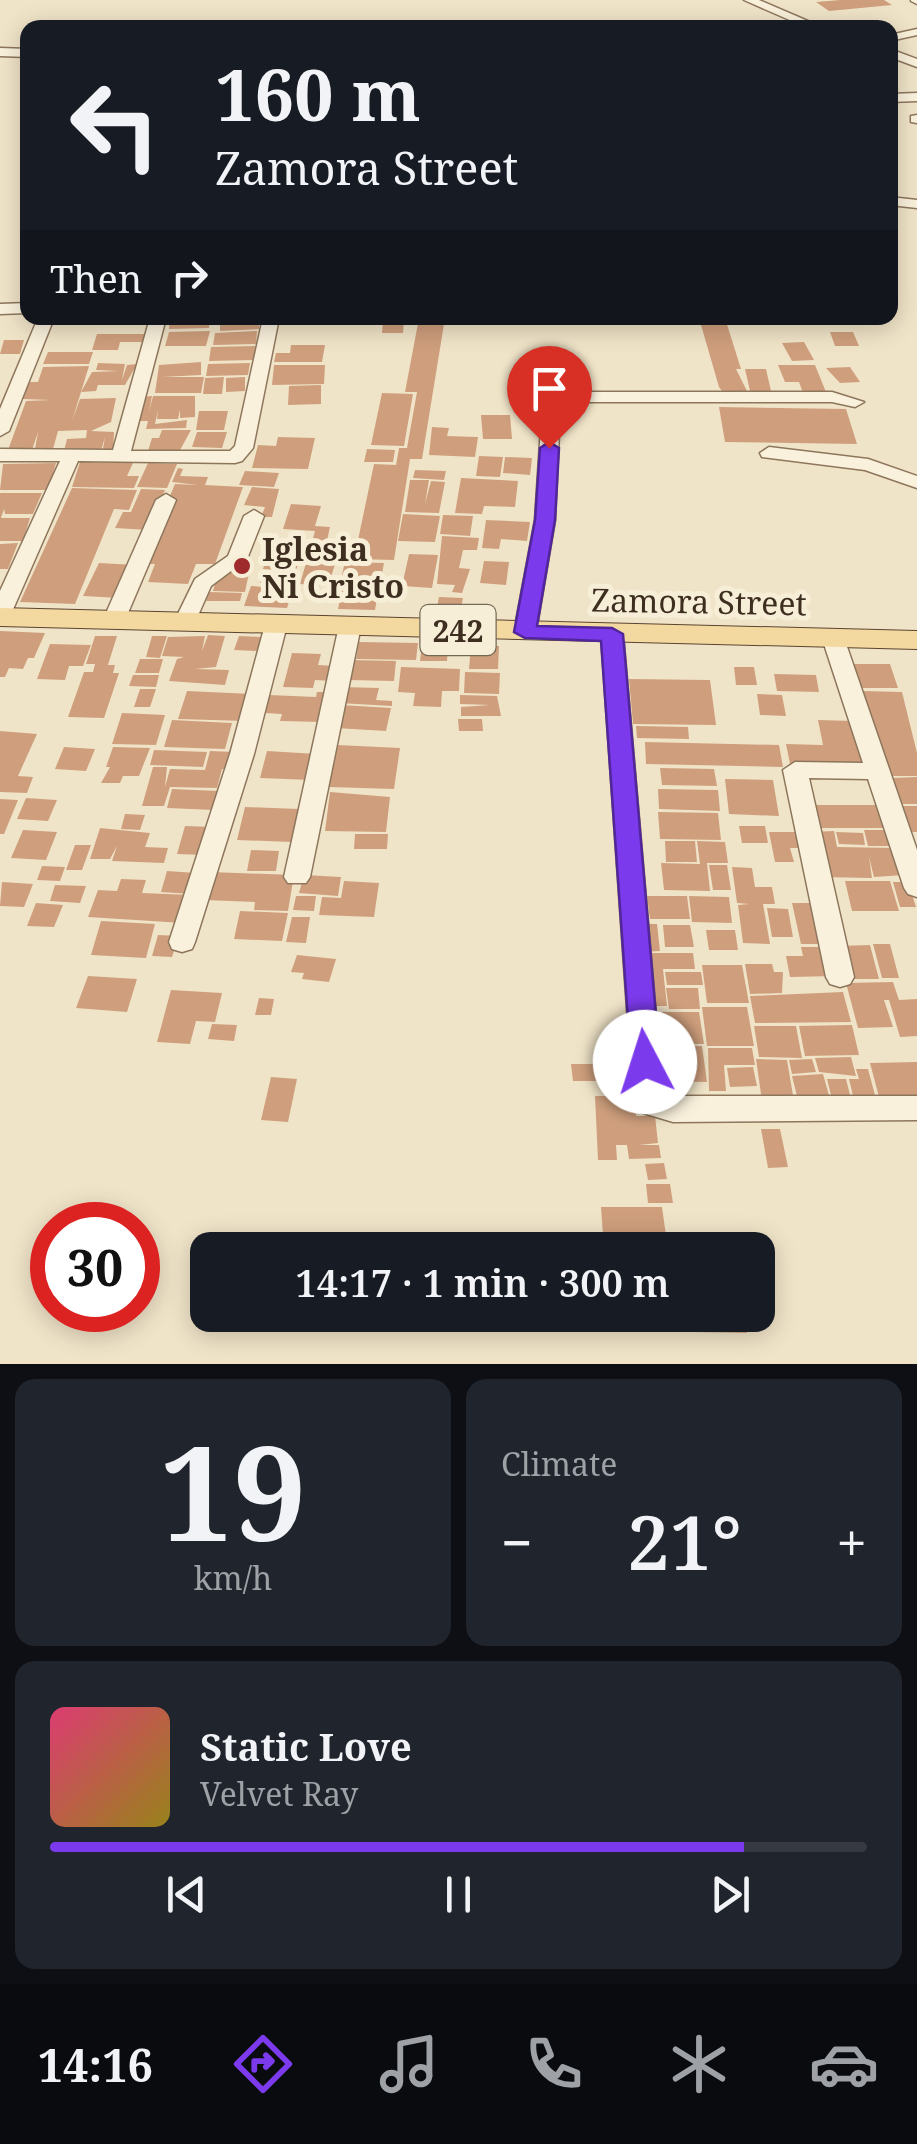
<!DOCTYPE html>
<html lang="en">
<head>
<meta charset="utf-8">
<style>
  :root { --surface:#171b24; --page:#20242c; --text:#f1f3f6; --muted:#9ea1a6; --line:#363941; --accent:#7c3aed }
  body { margin:0; font-family:"Noto Serif",serif; background:var(--page); color:var(--text); height:100vh; display:flex; flex-direction:column; font-size:38px; white-space:nowrap }
  * { box-sizing:border-box; margin:0 }
  p { font-size:32px; color:var(--muted) }
  .icon { flex:none; width:55px; height:55px; fill:none; stroke:currentColor; stroke-width:2; stroke-linecap:round; stroke-linejoin:round }
  .map { position:relative; height:1364px; overflow:hidden }
  .sheet { display:flex; flex-direction:column; gap:15px; padding:15px; background:#0d0f14; flex:1 }
  .sheet>* { flex:none }
  .guide { position:absolute; left:20px; top:20px; width:878px; height:305px; border-radius:20px; box-shadow:0 5px 25px #0003; background:#171b24; color:var(--text); overflow:hidden }
  .speed { position:absolute; left:30px; top:1202px; display:flex; gap:20px; font-size:50px; font-weight:700; text-align:center }
  .speed>* { display:grid; place-content:center; width:130px; height:130px; border-radius:50%; background:var(--surface); box-shadow:0 5px 25px #0003; line-height:1 }
  .speed .limit { border:15px solid #d22; background:#fff; color:#111 }
  .pin { position:absolute; display:grid; place-items:center; width:85px; height:85px; color:#fff; margin:-102px -42px; border-radius:50% 50% 50% 0; rotate:-45deg; box-shadow:0 0 10px #0007 }
  .pin .icon { rotate:45deg }
  .me { position:absolute; width:110px; margin:-55px; rotate:355deg; stroke-linejoin:round; filter:drop-shadow(0 0 8px #0008) }
  .turn { display:flex; align-items:center; gap:35px; height:210px; padding:0 30px; font-size:45px }
  .turn .icon { width:130px; height:130px; stroke-width:2.5 }
  .turn b { display:block; font-size:70px; line-height:85px }
  .then { display:flex; align-items:center; height:95px; padding:0 30px; background:#0003; gap:20px; font-size:38px }
  .big { font-size:75px; font-weight:600; line-height:1.1 }
  .sheet .tile { flex:1; display:flex; flex-direction:column; justify-content:center; gap:15px; min-width:0; padding:0 35px; border-radius:20px; background:var(--page) }
  .sheet .dial { align-items:center; gap:0 }
  .dial b { font-size:130px; line-height:1 }
  .song { display:flex; align-items:center; gap:30px }
  .cover { width:120px; height:120px; border-radius:15px; background:linear-gradient(135deg,hsl(340 70% 55%),hsl(50 70% 35%)) }
  .played { height:10px; border-radius:5px; background:linear-gradient(90deg,var(--accent) 85%,var(--line) 85%) }
  .keys { display:flex; justify-content:space-around; direction:ltr }
  .heat { display:flex; justify-content:space-between; align-items:center; font-size:55px; direction:ltr }
  .sheet .tiles { flex:1; display:grid; gap:15px; grid-template-columns:1fr 1fr }
  .tile:last-child { grid-column:span 2 }
  .trip { position:absolute; left:190px; top:1232px; width:585px; height:100px; border-radius:20px; background:var(--surface); box-shadow:0 5px 25px #0003; font-weight:600; line-height:100px; text-align:center }
  .tabs { display:flex; height:160px; justify-content:space-around; align-items:center; background:#090b0e; color:var(--muted) }
  .tabs .icon { width:70px; height:70px }
  .tabs .on { color:var(--accent) }
  .tabs b { font-size:45px; color:var(--text) }
  .map>svg:first-child { display:block }
  .building { fill:#cf9f7d }
  .lines { fill:none; stroke-linecap:round; stroke-linejoin:round }
  .minor-casing { stroke:#8d765c; stroke-width:3 }
  .major-casing { stroke:#5b4430; stroke-width:2 }
  .minor { fill:#faf1dc; fill-rule:evenodd }
  .major { fill:#f3d9a0; fill-rule:evenodd }
  .route { fill:#7c3aed; stroke:#51269a; stroke-width:2.5 }
  .poi-dot { fill:#9e2a2b; stroke:#f7eed8; stroke-width:4 }
  .labels { text-anchor:middle; dominant-baseline:central; stroke-width:10; stroke-linejoin:round; paint-order:stroke }
  .shield { fill:#f7eed8; stroke:#756857; stroke-width:2.5 }
  .shield-label { font-size:30px; font-weight:bold; fill:#3d2e20 }
  .poi-label { font-size:32px; font-weight:bold; fill:#3d2e20; stroke:#f7eed8; text-anchor:start }
  .street-label { font-size:32px; fill:#3d2e20; stroke:#f7eed8 }
</style>
</head>
<body>
<div class="map">
<svg width="917" height="1364" viewBox="0 0 917 1364">
  <rect width="100%" height="100%" fill="#f0e4c8"/>
  <g class="building">
    <polygon points="840,0 884,0 892,5 829,11 816,2"/>
    <polygon points="170,318 210,318 209,328 169,329"/>
    <polygon points="220,318 259,318 259,329 220,331"/>
    <polygon points="419,318 445,318 422,459 410,459 394,560 354,559 374,464 396,465 399,448 407,448 417,392 405,392"/>
    <polygon points="699,318 725,318 741,369 736,369 747,391 722,391 719,387"/>
    <polygon points="383,320 404,320 403,333 382,333"/>
    <polygon points="210,331 206,346 165,346 169,332"/>
    <polygon points="257,331 256,344 213,345 215,333"/>
    <polygon points="830,332 853,332 859,346 835,346"/>
    <polygon points="97,334 145,334 143,342 120,342 118,350 92,350"/>
    <polygon points="4,340 24,340 20,354 0,354"/>
    <polygon points="804,342 814,360 792,361 782,343"/>
    <polygon points="291,345 325,345 322,362 274,362 276,353 290,353"/>
    <polygon points="255,346 254,360 209,361 211,347"/>
    <polygon points="48,352 93,352 89,364 43,364"/>
    <polygon points="201,362 201,375 162,377 204,377 201,393 155,393 159,365"/>
    <polygon points="98,363 125,364 122,380 127,365 137,364 125,385 98,385 96,391 81,392 92,372 119,371 96,370"/>
    <polygon points="250,363 248,375 206,376 208,364"/>
    <polygon points="274,365 325,365 324,384 272,385"/>
    <polygon points="778,365 815,365 826,392 803,393 799,382 785,382"/>
    <polygon points="89,366 72,421 80,399 116,398 111,422 91,431 114,432 113,454 102,454 105,437 100,454 64,451 67,439 86,438 87,430 58,431 53,449 35,449 38,432 32,450 8,450 26,401 50,400 23,399 28,382 38,382 43,367"/>
    <polygon points="850,367 860,382 840,383 826,368"/>
    <polygon points="745,369 766,369 771,391 750,391"/>
    <polygon points="561,371 563,388 546,389 544,372"/>
    <polygon points="564,371 588,371 589,388 565,388"/>
    <polygon points="224,377 222,394 203,394 205,378"/>
    <polygon points="245,377 245,391 226,392 226,378"/>
    <polygon points="516,384 538,385 536,406 514,405"/>
    <polygon points="321,385 321,404 288,405 289,386"/>
    <polygon points="382,393 413,394 404,446 371,445"/>
    <polygon points="152,396 149,412 153,396 195,396 195,417 180,418 180,410 178,419 157,419 158,410 155,424 187,420 186,428 146,429 148,421 135,421 140,397"/>
    <polygon points="719,407 846,409 857,444 725,442"/>
    <polygon points="199,411 228,411 224,430 196,430"/>
    <polygon points="481,415 510,415 512,439 483,439"/>
    <polygon points="432,427 449,428 447,436 478,437 475,457 429,455"/>
    <polygon points="162,430 191,430 179,452 148,451 152,438 159,438"/>
    <polygon points="197,432 227,432 222,448 192,447"/>
    <polygon points="278,437 315,438 308,469 252,468 258,445 276,446"/>
    <polygon points="367,449 395,450 393,462 364,462"/>
    <polygon points="479,456 503,457 500,477 476,476"/>
    <polygon points="505,457 532,458 530,475 503,473"/>
    <polygon points="80,462 133,463 127,476 139,476 134,488 72,487"/>
    <polygon points="56,463 48,490 0,490 3,464"/>
    <polygon points="148,463 177,464 167,488 137,487"/>
    <polygon points="178,468 183,469 180,476 208,477 205,485 243,487 215,564 196,564 188,584 148,582 155,564 141,564 175,484 198,485 172,482"/>
    <polygon points="415,470 446,471 444,480 413,478"/>
    <polygon points="245,471 279,473 274,487 239,485"/>
    <polygon points="461,478 518,481 515,507 484,506 482,514 455,513"/>
    <polygon points="410,480 429,480 425,504 431,481 445,482 439,513 405,512"/>
    <polygon points="252,487 279,489 272,517 261,517 265,507 244,505"/>
    <polygon points="72,488 137,490 129,510 114,509 75,604 20,602"/>
    <polygon points="141,489 165,490 148,530 115,528 123,512 131,512"/>
    <polygon points="0,493 42,493 33,514 5,514 4,509 1,518 30,518 23,541 0,541"/>
    <polygon points="291,504 321,506 315,526 330,527 326,545 341,546 328,586 300,584 315,531 283,529"/>
    <polygon points="403,514 440,516 435,542 398,541"/>
    <polygon points="443,515 473,516 470,536 440,534"/>
    <polygon points="486,520 530,522 527,541 501,539 499,549 482,548"/>
    <polygon points="442,536 479,538 477,550 463,550 459,568 470,569 462,593 452,592 455,585 437,584"/>
    <polygon points="18,543 8,569 0,569 0,544"/>
    <polygon points="267,554 300,556 296,571 263,569"/>
    <polygon points="409,554 438,555 432,588 402,586"/>
    <polygon points="484,561 509,562 506,585 480,583"/>
    <polygon points="345,562 384,563 380,585 340,583"/>
    <polygon points="99,563 135,565 120,598 83,596"/>
    <polygon points="263,571 299,573 296,584 260,583"/>
    <polygon points="218,573 249,573 245,592 213,591"/>
    <polygon points="343,585 379,587 375,610 338,609"/>
    <polygon points="251,586 293,589 287,608 244,606"/>
    <polygon points="209,592 242,593 240,601 206,601"/>
    <polygon points="439,597 463,598 460,613 436,612"/>
    <polygon points="0,631 45,633 34,658 28,658 23,669 9,668 5,677 0,677"/>
    <polygon points="208,635 225,636 216,667 195,669 229,670 225,685 169,681 177,659 184,657 162,656 168,637 205,636 202,651"/>
    <polygon points="95,636 117,636 108,665 115,665 113,673 119,673 104,718 68,717 84,672 93,672 95,664 86,664"/>
    <polygon points="152,636 167,636 160,658 146,657"/>
    <polygon points="239,636 263,637 258,651 234,650"/>
    <polygon points="359,642 418,643 416,660 356,659"/>
    <polygon points="50,644 91,645 83,666 69,666 65,680 37,679"/>
    <polygon points="422,644 448,645 447,661 420,661"/>
    <polygon points="471,645 499,646 498,669 469,669"/>
    <polygon points="292,653 321,654 318,665 336,666 333,681 315,680 313,688 283,687"/>
    <polygon points="140,659 163,659 159,673 135,673"/>
    <polygon points="350,660 396,661 394,681 348,680"/>
    <polygon points="852,664 890,664 898,688 859,688"/>
    <polygon points="401,667 460,669 459,691 442,691 441,707 413,706 415,693 398,692"/>
    <polygon points="734,667 754,667 757,685 736,685"/>
    <polygon points="465,672 500,673 499,694 464,693"/>
    <polygon points="774,674 816,675 819,692 777,691"/>
    <polygon points="133,675 159,675 156,687 129,686"/>
    <polygon points="629,679 710,680 716,725 633,724"/>
    <polygon points="342,687 379,688 376,700 392,701 392,706 338,703"/>
    <polygon points="140,689 156,689 150,707 134,707"/>
    <polygon points="187,691 252,694 245,721 178,719"/>
    <polygon points="862,691 902,692 917,753 917,776 890,776"/>
    <polygon points="317,692 329,692 323,722 280,721 282,714 265,713 269,695 316,697"/>
    <polygon points="757,694 782,695 786,716 760,715"/>
    <polygon points="460,695 497,696 501,716 461,716 461,707 490,705 460,704"/>
    <polygon points="341,705 391,708 386,731 335,728"/>
    <polygon points="122,713 165,715 156,745 112,744"/>
    <polygon points="458,719 482,719 483,731 459,731"/>
    <polygon points="172,720 232,723 225,749 164,747"/>
    <polygon points="818,720 854,721 865,765 790,764 786,744 823,745"/>
    <polygon points="636,726 688,727 689,739 637,738"/>
    <polygon points="0,731 37,734 18,776 33,777 27,793 0,792"/>
    <polygon points="645,742 779,745 783,767 646,764"/>
    <polygon points="337,745 400,748 394,789 329,787"/>
    <polygon points="64,747 95,749 86,771 55,769"/>
    <polygon points="113,747 150,748 139,776 123,776 120,783 101,783 110,767 106,767"/>
    <polygon points="154,750 207,752 203,767 150,765"/>
    <polygon points="210,751 234,752 230,770 222,769 217,788 170,787 164,806 142,806 153,767 167,767 165,787 170,769 205,770"/>
    <polygon points="267,751 317,754 311,780 260,778"/>
    <polygon points="660,768 714,769 717,786 662,785"/>
    <polygon points="917,777 917,804 902,804 892,778"/>
    <polygon points="725,779 773,780 779,816 729,814"/>
    <polygon points="172,789 219,791 214,810 167,808"/>
    <polygon points="658,789 718,790 720,811 659,809"/>
    <polygon points="330,792 390,797 386,832 325,831"/>
    <polygon points="26,798 57,800 48,821 17,819"/>
    <polygon points="0,799 18,800 4,834 0,834"/>
    <polygon points="807,805 881,805 888,828 812,828"/>
    <polygon points="900,806 917,806 917,832 909,832"/>
    <polygon points="245,807 299,809 292,842 237,840"/>
    <polygon points="658,812 718,813 721,840 660,839"/>
    <polygon points="125,814 145,815 140,830 121,829"/>
    <polygon points="185,826 212,827 205,855 177,854"/>
    <polygon points="739,826 765,826 768,843 742,843"/>
    <polygon points="100,828 150,833 145,847 168,848 164,863 112,861 117,846 110,859 90,859"/>
    <polygon points="23,830 57,832 46,860 11,858"/>
    <polygon points="864,830 889,830 894,846 868,846"/>
    <polygon points="834,831 837,847 896,848 904,875 874,877 869,857 872,878 819,877 810,832"/>
    <polygon points="769,832 804,832 808,848 790,848 794,862 775,862"/>
    <polygon points="836,832 863,833 865,845 839,844"/>
    <polygon points="355,834 388,834 387,849 354,849"/>
    <polygon points="665,841 695,841 697,862 666,862"/>
    <polygon points="697,841 725,842 728,863 707,863 710,891 664,890 661,863 700,864"/>
    <polygon points="75,845 91,845 82,870 66,870"/>
    <polygon points="251,850 279,851 276,871 247,871"/>
    <polygon points="709,865 727,865 731,890 713,890"/>
    <polygon points="42,866 65,867 60,881 37,880"/>
    <polygon points="732,867 752,868 755,887 772,887 775,904 763,904 770,944 743,943 738,905 749,904 737,903"/>
    <polygon points="167,871 196,873 190,894 161,892"/>
    <polygon points="211,872 294,875 288,911 254,910 255,902 205,900"/>
    <polygon points="304,875 341,877 338,896 299,893"/>
    <polygon points="121,879 146,880 142,893 191,895 183,923 88,917 98,890 117,891"/>
    <polygon points="344,881 379,883 374,917 319,915 322,897 341,898"/>
    <polygon points="845,881 890,881 899,911 852,911"/>
    <polygon points="2,882 33,884 24,907 0,906"/>
    <polygon points="893,882 908,882 916,907 900,907"/>
    <polygon points="55,885 86,886 80,903 50,901"/>
    <polygon points="296,896 316,896 314,911 293,910"/>
    <polygon points="647,896 687,896 690,919 650,919"/>
    <polygon points="689,896 729,897 732,923 692,922"/>
    <polygon points="36,903 63,905 54,927 27,926"/>
    <polygon points="792,903 818,903 827,944 801,944"/>
    <polygon points="767,908 788,909 793,937 772,937"/>
    <polygon points="240,911 288,913 282,941 234,939"/>
    <polygon points="292,917 310,917 306,943 286,942"/>
    <polygon points="101,921 155,924 146,958 91,955"/>
    <polygon points="638,924 657,924 660,951 641,952"/>
    <polygon points="663,925 690,925 694,947 665,947"/>
    <polygon points="706,930 735,930 738,950 709,950"/>
    <polygon points="158,935 179,936 172,957 152,956"/>
    <polygon points="873,944 890,944 899,978 882,978"/>
    <polygon points="870,945 879,979 848,979 839,946"/>
    <polygon points="801,947 828,947 836,976 790,977 786,956 803,956"/>
    <polygon points="640,953 693,953 695,969 663,969 667,1006 645,1006"/>
    <polygon points="297,955 336,959 329,982 302,979 304,973 291,972"/>
    <polygon points="745,964 772,964 774,972 783,972 782,993 750,994"/>
    <polygon points="702,965 742,965 749,1003 707,1003"/>
    <polygon points="665,972 701,972 703,985 667,985"/>
    <polygon points="88,976 137,979 127,1012 76,1008"/>
    <polygon points="893,982 899,1000 917,999 917,1036 900,1037 889,1000 884,1000 893,1027 858,1028 846,983"/>
    <polygon points="666,988 698,988 700,1009 669,1009"/>
    <polygon points="171,990 222,993 215,1022 196,1021 190,1044 157,1042"/>
    <polygon points="843,992 851,1022 755,1023 750,996"/>
    <polygon points="259,998 274,999 271,1015 255,1015"/>
    <polygon points="702,1007 747,1007 754,1046 707,1046"/>
    <polygon points="662,1012 699,1012 704,1044 666,1044"/>
    <polygon points="212,1024 237,1025 234,1041 208,1039"/>
    <polygon points="852,1025 859,1055 805,1056 799,1026"/>
    <polygon points="754,1026 796,1026 802,1058 759,1057"/>
    <polygon points="613,1046 635,1047 638,1077 631,1077 636,1116 655,1116 658,1143 639,1145 659,1145 661,1158 629,1159 627,1145 616,1145 617,1160 598,1160 595,1096 606,1096 604,1078 615,1078"/>
    <polygon points="649,1046 702,1046 707,1082 653,1081"/>
    <polygon points="708,1048 752,1048 755,1065 724,1065 726,1091 709,1091"/>
    <polygon points="851,1057 856,1076 819,1072 815,1058"/>
    <polygon points="756,1059 787,1060 794,1101 762,1101"/>
    <polygon points="812,1059 816,1072 792,1074 789,1060"/>
    <polygon points="917,1062 917,1096 879,1097 870,1063"/>
    <polygon points="571,1064 597,1064 598,1081 573,1081"/>
    <polygon points="753,1067 757,1086 730,1087 727,1068"/>
    <polygon points="856,1069 868,1069 876,1099 854,1100 849,1079 859,1079"/>
    <polygon points="823,1074 830,1099 798,1100 792,1076"/>
    <polygon points="271,1077 297,1079 288,1122 261,1120"/>
    <polygon points="827,1079 846,1079 851,1099 832,1099"/>
    <polygon points="761,1129 780,1129 788,1167 768,1168"/>
    <polygon points="664,1163 667,1179 648,1180 645,1164"/>
    <polygon points="646,1184 670,1184 673,1203 648,1203"/>
    <polygon points="601,1207 662,1207 668,1250 604,1250"/>
    <polygon points="691,1315 745,1315 747,1333 692,1332"/>
  </g>
  <g class="lines">
    <g class="minor-casing">
      <g id="minor">
        <polygon points="744,0 759,0 824,28 808,28"/>
        <polygon points="917,0 917,4 911,1 911,0"/>
        <polygon points="917,29 917,35 890,41 890,35"/>
        <polygon points="0,48 28,49 28,57 0,56"/>
        <polygon points="890,49 917,59 917,67 890,57"/>
        <polygon points="917,93 917,101 890,102 890,94"/>
        <polygon points="917,115 917,123 911,122 911,116"/>
        <polygon points="890,197 917,200 917,208 890,205"/>
        <polygon points="28,303 28,313 0,314 0,304"/>
        <polygon points="38,318 54,318 9,431 0,436 0,409"/>
        <polygon points="150,318 166,318 131,451 230,451 235,446 263,318 279,318 253,448 242,461 235,463 78,461 11,614 0,620 0,591 60,461 0,461 0,449 113,450"/>
        <polygon points="562,392 832,392 864,402 855,407 832,402 567,402 560,411 555,520 536,632 525,638 514,632 535,520 542,411 556,393"/>
        <polygon points="769,447 868,459 917,476 917,488 865,470 762,457 760,453"/>
        <polygon points="166,494 176,500 125,620 114,626 106,625 103,620 156,500"/>
        <polygon points="254,510 264,516 247,559 211,586 193,627 177,627 174,622 195,579 228,556 244,516"/>
        <polygon points="276,619 287,625 254,754 195,942 192,949 182,952 172,949 169,942 230,754 265,625"/>
        <polygon points="350,620 361,626 310,877 306,883 288,883 284,877 339,626"/>
        <polygon points="612,627 623,634 663,1096 917,1096 917,1120 673,1122 643,1113 633,1096 601,634"/>
        <polygon points="833,631 844,638 917,850 917,897 908,894 904,888 868,779 809,778 854,977 850,984 840,987 830,984 826,977 783,770 795,762 863,763 822,638"/>
      </g>
    </g>
    <g class="major-casing">
      <polygon id="major" points="0,608 917,631 917,649 0,626"/>
    </g>
    <use href="#minor" class="minor"/>
    <use href="#major" class="major"/>
  </g>
  <polygon class="route" points="549,442 559,448 555,520 537,626 612,628 623,634 660,1062 656,1070 635,1070 631,1062 601,641 525,638 514,632 535,520 540,448"/>
  <circle class="poi-dot" cx="242" cy="566" r="10"/>
  <g class="labels">
    <rect class="shield" x="420.5" y="605" width="75" height="50" rx="8"/>
    <g class="shield-label">
      <text x="458" y="630">242</text>
    </g>
    <g class="poi-label">
      <text x="262" y="548">Iglesia<tspan x="262" dy="37">Ni Cristo</tspan></text>
    </g>
    <g class="street-label">
      <text transform="translate(699 601) rotate(1)">Zamora Street</text>
    </g>
  </g>
</svg>
<div class="speed"><div class="limit">30</div></div>
<div class="pin" style="left:549px;top:448px;background:#d93025"><svg class="icon" aria-label="arrive" viewBox="0 0 24 24"><path d="M6 21V4h12l-3 4 3 4H6"/></svg></div>
<svg class="me" style="left:645px;top:1062px" viewBox="-20 -20 40 40"><circle r="19" fill="#fff"/><path d="M0-13L10 11 0 6-10 11z" fill="#7c3aed"/></svg>
<div class="trip">14:17 · 1 min · 300 m</div>
<div class="guide">
<div class="turn"><svg class="icon" aria-label="left" viewBox="0 0 24 24"><path d="M17 20v-9H6M10 6l-5 5 5 5"/></svg><div><b>160 m</b>Zamora Street</div></div>
<div class="then">Then<svg class="icon" aria-label="right" viewBox="0 0 24 24"><path d="M7 20v-9h11M14 6l5 5-5 5"/></svg></div>
</div>
</div>
<section class="sheet">
<div class="tiles">
<div class="tile dial"><b>19</b><p>km/h</p></div>
<div class="tile"><p>Climate</p>
<div class="heat"><a>−</a><b class="big">21°</b><a>+</a></div>
</div>
<div class="tile">
<div class="song"><i class="cover"></i><div><b>Static Love</b><p>Velvet Ray</p></div></div>
<div class="played"></div>
<div class="keys"><svg class="icon" aria-label="previous" viewBox="0 0 24 24"><path d="M18 5L8 12l10 7zM5 5v14"/></svg><svg class="icon" aria-label="pause" viewBox="0 0 24 24"><path d="M8 5v14M16 5v14"/></svg><svg class="icon" aria-label="next" viewBox="0 0 24 24"><path d="M6 5l10 7-10 7zM19 5v14"/></svg></div>
</div>
</div>
</section>
<nav class="tabs">
<b>14:16</b>
<svg class="icon on" aria-label="directions" viewBox="0 0 24 24"><path d="M12 3l9 9-9 9-9-9zM9 14v-3h6M13 9l2 2-2 2"/></svg>
<svg class="icon" aria-label="music" viewBox="0 0 24 24"><path d="M9 18V5l10-2v13"/><circle cx="6" cy="18" r="3"/><circle cx="16" cy="16" r="3"/></svg>
<svg class="icon" aria-label="phone" viewBox="0 0 24 24"><path d="M5 4h4l2 5-3 2q2 4 5 5l2-3 5 2v4C11 20 4 13 5 4z"/></svg>
<svg class="icon" aria-label="climate" viewBox="0 0 24 24"><path d="M12 3v18M4 7l16 10M4 17L20 7"/></svg>
<svg class="icon" aria-label="car" viewBox="0 0 24 24"><path d="M5 17H2v-5l4-1 3-4h7l3 4 3 1v5h-3M9 17h6M6 11h13"/><circle cx="7" cy="17" r="2"/><circle cx="17" cy="17" r="2"/></svg>
</nav>
</body>
</html>
